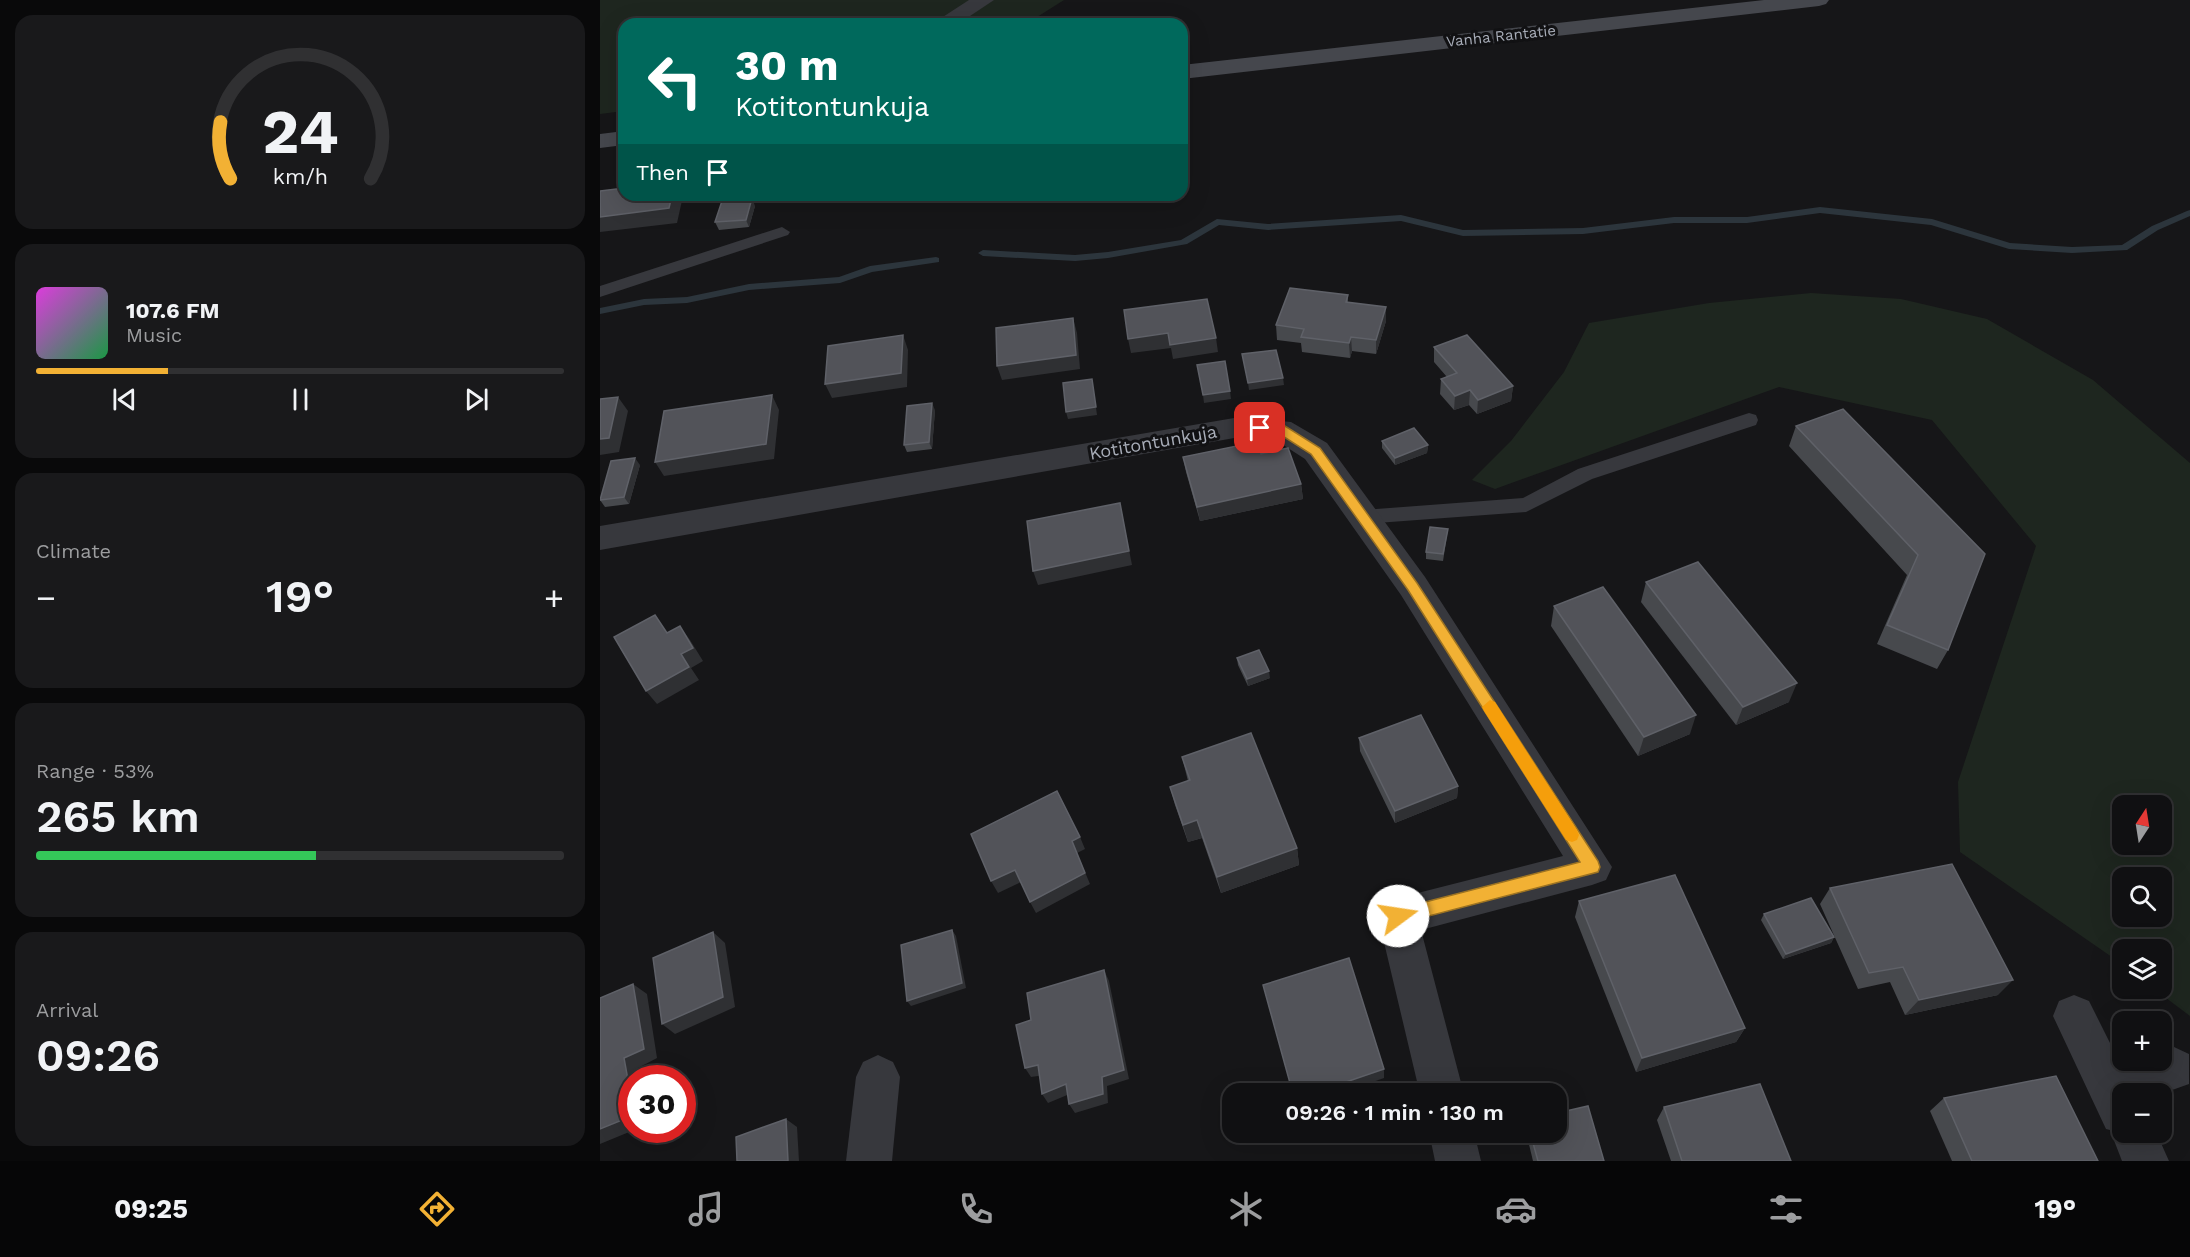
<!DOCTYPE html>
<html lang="en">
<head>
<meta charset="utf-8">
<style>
  :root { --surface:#101012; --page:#19191b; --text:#f1f3f6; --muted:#9c9d9f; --line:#303032; --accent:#f2b134 }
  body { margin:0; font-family:"Work Sans",sans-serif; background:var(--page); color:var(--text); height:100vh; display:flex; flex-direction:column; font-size:22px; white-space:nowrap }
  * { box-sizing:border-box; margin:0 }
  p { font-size:20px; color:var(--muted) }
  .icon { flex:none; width:33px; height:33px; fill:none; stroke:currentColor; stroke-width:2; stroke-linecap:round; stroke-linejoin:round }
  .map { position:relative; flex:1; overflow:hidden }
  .panel { display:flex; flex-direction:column; gap:15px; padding:15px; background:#09090a; width:600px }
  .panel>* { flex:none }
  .hud { position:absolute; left:18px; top:18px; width:570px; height:183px; border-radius:18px; box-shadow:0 6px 24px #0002,0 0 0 2px var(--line); background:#00695c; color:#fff; overflow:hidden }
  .needle { width:39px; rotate:12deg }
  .buttons { position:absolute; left:1512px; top:795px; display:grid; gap:12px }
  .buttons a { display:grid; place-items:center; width:60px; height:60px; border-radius:12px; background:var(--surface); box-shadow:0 6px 24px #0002,0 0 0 2px var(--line); font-size:30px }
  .speed { position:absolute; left:18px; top:1065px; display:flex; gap:12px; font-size:30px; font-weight:700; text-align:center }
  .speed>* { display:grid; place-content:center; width:78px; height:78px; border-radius:50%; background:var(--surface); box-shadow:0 6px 24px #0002,0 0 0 2px var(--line); line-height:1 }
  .speed .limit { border:9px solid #d22; background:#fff; color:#111 }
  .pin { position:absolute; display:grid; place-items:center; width:51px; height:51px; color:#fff; margin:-26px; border-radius:12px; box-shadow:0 3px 9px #0006 }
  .me { position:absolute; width:66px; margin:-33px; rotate:76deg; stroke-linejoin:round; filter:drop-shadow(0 0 4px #0008) }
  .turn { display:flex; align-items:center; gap:21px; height:126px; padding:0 18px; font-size:27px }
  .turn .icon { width:78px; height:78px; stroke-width:2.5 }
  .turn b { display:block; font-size:42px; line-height:51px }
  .then { display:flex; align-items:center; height:57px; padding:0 18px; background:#0003; gap:12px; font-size:22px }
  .big { font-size:45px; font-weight:600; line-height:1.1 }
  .panel .widget { flex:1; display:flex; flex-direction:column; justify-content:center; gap:9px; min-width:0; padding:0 21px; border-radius:18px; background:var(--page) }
  .panel .dial { align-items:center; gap:0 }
  .dial svg { height:156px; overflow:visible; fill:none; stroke:var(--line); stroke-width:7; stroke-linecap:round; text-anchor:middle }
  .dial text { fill:var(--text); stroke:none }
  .song { display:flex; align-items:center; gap:18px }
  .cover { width:72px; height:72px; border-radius:9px; background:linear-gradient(135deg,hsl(300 70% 55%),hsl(140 70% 35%)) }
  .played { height:6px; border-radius:3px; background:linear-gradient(90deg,var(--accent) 25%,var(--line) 25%) }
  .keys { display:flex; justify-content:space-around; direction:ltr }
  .heat { display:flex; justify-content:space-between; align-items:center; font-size:33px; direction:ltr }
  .charge { height:9px; border-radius:4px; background:linear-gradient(90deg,#34c759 53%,var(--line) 0) }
  .trip { position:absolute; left:622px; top:1083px; width:345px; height:60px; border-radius:18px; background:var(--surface); box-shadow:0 6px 24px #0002,0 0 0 2px var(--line); font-weight:600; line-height:60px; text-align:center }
  .tabs { display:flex; height:96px; justify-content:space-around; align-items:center; background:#060607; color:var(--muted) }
  .tabs .icon { width:42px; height:42px }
  .tabs .active { color:var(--accent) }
  .tabs b { font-size:27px; color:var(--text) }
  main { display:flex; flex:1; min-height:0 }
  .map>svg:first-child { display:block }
  .green { fill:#1e261f; fill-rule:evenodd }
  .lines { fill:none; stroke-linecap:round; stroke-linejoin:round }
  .stream { fill:#2c353c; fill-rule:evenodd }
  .service { fill:#37383d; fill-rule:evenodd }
  .minor { fill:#37383d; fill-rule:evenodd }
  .secondary { fill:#45474d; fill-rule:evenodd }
  .wall { fill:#47494d }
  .shaded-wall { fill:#2f3033 }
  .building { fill:#525359; stroke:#5f6168; stroke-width:1.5 }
  .route { fill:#f2b134; stroke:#9d7322; stroke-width:1.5 }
  .slow { fill:#f59e0b }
  .labels { text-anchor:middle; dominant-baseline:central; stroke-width:6; stroke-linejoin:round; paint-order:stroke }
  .far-street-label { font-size:15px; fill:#a8adb8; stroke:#111113 }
  .street-label { font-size:18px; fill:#a8adb8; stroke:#111113 }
</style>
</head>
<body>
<main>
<section class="panel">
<div class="widget dial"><svg viewBox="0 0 100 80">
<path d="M14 69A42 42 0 1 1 86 69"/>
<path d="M14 69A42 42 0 0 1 9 40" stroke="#f2b134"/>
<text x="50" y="56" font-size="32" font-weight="700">24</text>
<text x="50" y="72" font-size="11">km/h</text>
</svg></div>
<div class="widget">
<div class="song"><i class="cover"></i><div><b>107.6 FM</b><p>Music</p></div></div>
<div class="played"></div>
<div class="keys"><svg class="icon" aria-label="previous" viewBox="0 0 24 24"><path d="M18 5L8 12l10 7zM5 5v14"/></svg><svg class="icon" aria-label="pause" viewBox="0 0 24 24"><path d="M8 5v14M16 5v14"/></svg><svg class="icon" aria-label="next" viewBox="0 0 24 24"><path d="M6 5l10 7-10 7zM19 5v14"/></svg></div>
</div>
<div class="widget"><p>Climate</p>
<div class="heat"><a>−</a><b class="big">19°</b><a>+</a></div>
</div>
<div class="widget"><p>Range · 53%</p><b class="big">265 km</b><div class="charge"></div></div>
<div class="widget"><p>Arrival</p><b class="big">09:26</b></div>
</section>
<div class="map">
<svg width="1590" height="1161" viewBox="0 0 1590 1161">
  <rect width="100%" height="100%" fill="#161618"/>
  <g class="green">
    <polygon points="0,0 464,0 426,24 24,24 24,111 0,114"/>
    <path d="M1211,293L1301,299L1387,319L1493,380L1590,463V1016L1554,989L1562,988V950H1522V964L1360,852L1358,782L1436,546L1332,420L1179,387L895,489L872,480L911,441L964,372L989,323L1109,303ZM1522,806H1562V844H1522ZM1522,878H1562V916H1522Z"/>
  </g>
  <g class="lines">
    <g class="stream">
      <polygon points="1220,207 1332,219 1410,243 1472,247 1522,245 1552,226 1587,211 1590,210 1590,216 1558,230 1527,250 1472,253 1409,249 1331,225 1220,213 1147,223 1074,223 983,234 863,236 801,221 668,230 619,225 587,244 508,258 475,261 383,256 378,253 383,250 475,255 508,252 581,240 617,219 668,224 801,215 863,230 983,228 1074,217 1147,217"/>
      <polygon points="336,257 339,258 339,262 272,272 240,283 149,290 87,303 44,305 0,314 0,308 44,299 87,297 149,284 239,277 270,266"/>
    </g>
    <g class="service">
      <polygon points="182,227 190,232 188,235 0,297 0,286"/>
      <polygon points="1149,413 1156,415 1158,420 1156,425 992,479 926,512 763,524 756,522 753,517 756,512 763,510 923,498 978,469"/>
    </g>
    <g class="minor">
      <polygon points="369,0 394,0 358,24 332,24"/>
      <polygon points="640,417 691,422 727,443 825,577 1012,867 1006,880 992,885 821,930 864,1094 820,1094 778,917 784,904 798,898 963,856 801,595 705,459 674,439 640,437 0,550 0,526"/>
      <polygon points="1474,995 1489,1001 1518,1059 1562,1060 1562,1050 1574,1047 1589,1054 1589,1084 1561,1094 1522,1094 1522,1132 1556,1132 1569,1161 1522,1161 1510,1130 1506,1129 1453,1016 1459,1001"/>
      <polygon points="278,1055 293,1062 300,1077 292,1161 246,1161 256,1077 263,1062"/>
      <polygon points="829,1132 874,1132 881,1161 835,1161"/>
    </g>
    <g class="secondary">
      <polygon points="1164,0 1229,0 1226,4 1219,6 582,79 582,65"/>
      <polygon points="24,131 24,145 0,148 0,134"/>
    </g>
  </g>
  <g class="wall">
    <polygon points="155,206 149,227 119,230 115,222"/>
    <polygon points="748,295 748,302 786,321 776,354 752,351 750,358 702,352 701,343 677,340 676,325"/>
    <polygon points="834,347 913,386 911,401 877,414 869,405 854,410 840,394 841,379 847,377 834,362"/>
    <polygon points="335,410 332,449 307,452 304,445"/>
    <polygon points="1196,426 1385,554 1348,650 1337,669 1277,644 1307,575 1189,446"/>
    <polygon points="782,441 828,445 827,453 795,465 782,448"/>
    <polygon points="661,454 701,484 703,499 600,521 586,472 583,457"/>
    <polygon points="40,465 29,504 5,507 0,500 0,498"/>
    <polygon points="848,529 843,561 826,559 826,552"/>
    <polygon points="1046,582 1189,702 1136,725 1041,602"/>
    <polygon points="954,606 1090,734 1038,756 951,626"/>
    <polygon points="637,658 670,678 648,686 638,665"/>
    <polygon points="759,738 858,786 857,798 795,823 760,751"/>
    <polygon points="582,757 697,848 699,865 621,893 602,838 588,842 575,805 570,787 588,781"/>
    <polygon points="1230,888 1398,995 1305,1015 1290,982 1258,989 1220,904"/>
    <polygon points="979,901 1145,1028 1136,1042 1036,1072 975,917"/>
    <polygon points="1164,914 1234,937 1231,943 1183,959 1161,920"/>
    <polygon points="1344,1098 1498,1161 1352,1161 1330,1111"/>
    <polygon points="1064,1107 1191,1161 1071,1161 1057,1120"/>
    <polygon points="926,1132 957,1132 1004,1161 933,1161"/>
  </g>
  <g class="shaded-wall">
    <polygon points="72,195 82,195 83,196 77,223 0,232 0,217"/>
    <polygon points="152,198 155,206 149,227 146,220"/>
    <polygon points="786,307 786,321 776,354 776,340"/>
    <polygon points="473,318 477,333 480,369 402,380 397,366"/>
    <polygon points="568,333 616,338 618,352 573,359 571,348 531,353 528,339"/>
    <polygon points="303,335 308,350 307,387 232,398 225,384"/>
    <polygon points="751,337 752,351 750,358 749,343"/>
    <polygon points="683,378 684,385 649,390 648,383"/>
    <polygon points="492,379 497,415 468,419 466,412"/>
    <polygon points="913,386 911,401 877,414 878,400"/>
    <polygon points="870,390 869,405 854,410 855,396"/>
    <polygon points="630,391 631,399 604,403 603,395"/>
    <polygon points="172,395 179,410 174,459 64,476 55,462"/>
    <polygon points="18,397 28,411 19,452 0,455 0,439"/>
    <polygon points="332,403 335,410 332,449 329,442"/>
    <polygon points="828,445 827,453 795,465 795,458"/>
    <polygon points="35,458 40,465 29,504 24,497"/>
    <polygon points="701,484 703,499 600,521 597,507"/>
    <polygon points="520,503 532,565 438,585 433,571"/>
    <polygon points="80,626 90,640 103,661 91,668 99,680 57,704 46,691 81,654"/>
    <polygon points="669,671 670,678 648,686 647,679"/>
    <polygon points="1197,683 1189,702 1136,725 1143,707"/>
    <polygon points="1096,715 1090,734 1038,756 1044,737"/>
    <polygon points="858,786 857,798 795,823 795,811"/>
    <polygon points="597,820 602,838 588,842 583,825"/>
    <polygon points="480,837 485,849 477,853 490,884 436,913 430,902 472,841"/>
    <polygon points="697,848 699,865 621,893 617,877"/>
    <polygon points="415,870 421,882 398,893 391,881"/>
    <polygon points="352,930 356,936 366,988 311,1006 307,1001"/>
    <polygon points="113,932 125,943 135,1007 75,1034 62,1024"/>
    <polygon points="1234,937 1231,943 1183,959 1186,954"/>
    <polygon points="504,970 509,981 529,1079 507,1086 508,1103 475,1113 469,1104 502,1077"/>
    <polygon points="1413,980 1398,995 1305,1015 1319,1000"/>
    <polygon points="33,984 47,994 57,1058 38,1068 40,1078 32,1078 32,1102 24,1058"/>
    <polygon points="1145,1028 1136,1042 1036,1072 1042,1058"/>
    <polygon points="438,1065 445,1075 431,1077 425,1068"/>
    <polygon points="784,1069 784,1078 739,1094 711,1094"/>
    <polygon points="466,1084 472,1093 448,1103 442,1094"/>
    <polygon points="32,1116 32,1130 34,1130 0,1144 0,1129"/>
    <polygon points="186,1119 197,1127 199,1161 188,1161"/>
  </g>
  <g class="building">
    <polygon points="24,188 24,195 72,195 69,208 0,217 0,191"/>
    <polygon points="152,198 146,220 115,222 122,201"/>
    <polygon points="690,288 748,295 746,302 786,307 776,340 751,337 749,343 701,337 704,329 676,325"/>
    <polygon points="607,299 616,338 570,345 568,333 528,339 524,310"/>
    <polygon points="473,318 476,355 397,366 396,328"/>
    <polygon points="303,335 301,373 225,384 228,346"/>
    <polygon points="867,335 913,386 878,400 870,390 855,396 841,379 857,373 834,347"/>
    <polygon points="676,350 683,378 648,383 642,354"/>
    <polygon points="625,361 630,391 603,395 597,365"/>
    <polygon points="492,379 496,407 466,412 463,383"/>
    <polygon points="172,395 166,444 55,462 64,411"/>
    <polygon points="18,397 9,438 0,439 0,399"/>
    <polygon points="332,403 329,442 304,445 307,406"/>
    <polygon points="1243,409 1385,554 1348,650 1287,625 1318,555 1196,426"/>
    <polygon points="814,428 828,445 795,458 782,441"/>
    <polygon points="656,442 661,454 688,448 701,484 597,507 583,457"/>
    <polygon points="35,458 24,497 0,500 11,461"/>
    <polygon points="520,503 529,551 433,571 427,521"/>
    <polygon points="830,527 848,529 843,554 826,552"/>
    <polygon points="1098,562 1197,683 1143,707 1046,582"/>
    <polygon points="1003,587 1096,715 1044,737 954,606"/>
    <polygon points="55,615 67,633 80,626 93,648 81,654 89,667 46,691 14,637"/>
    <polygon points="659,650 669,671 647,679 637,658"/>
    <polygon points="821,715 858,786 795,811 759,738"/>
    <polygon points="651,733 697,848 617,877 597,820 583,825 570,787 590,780 582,757"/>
    <polygon points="457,791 480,837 472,841 485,873 430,902 415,870 391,881 371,834"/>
    <polygon points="1352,864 1413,980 1319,1000 1303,967 1269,973 1230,888"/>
    <polygon points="1075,875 1145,1028 1042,1058 979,901"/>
    <polygon points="1211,898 1234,937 1186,954 1164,914"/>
    <polygon points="352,930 362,983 307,1001 301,945"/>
    <polygon points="113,932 123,997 62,1024 53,958"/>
    <polygon points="749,958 784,1069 711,1094 693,1094 663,985"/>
    <polygon points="504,970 524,1070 502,1077 503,1094 469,1104 466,1084 442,1094 438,1065 425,1068 416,1025 431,1020 427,993"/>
    <polygon points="33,984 44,1049 24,1058 32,1102 32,1116 0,1129 0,998"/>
    <polygon points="1456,1076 1498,1161 1372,1161 1344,1098"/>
    <polygon points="1160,1084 1191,1161 1082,1161 1064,1107"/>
    <polygon points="988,1106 1004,1161 938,1161 930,1132 957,1132 957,1113"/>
    <polygon points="186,1119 188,1161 137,1161 136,1137"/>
  </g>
  <polygon class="route" points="660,423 685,426 720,448 817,583 998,861 1000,867 998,872 798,924 792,922 790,916 792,911 798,909 980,862 808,590 711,454 678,433 656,431 654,428"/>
  <polygon class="slow" points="890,700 895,702 977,830 979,835 977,840 972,842 966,840 884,711 882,707"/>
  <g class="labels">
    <g class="far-street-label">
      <text transform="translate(901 36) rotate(-6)">Vanha Rantatie</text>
    </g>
    <g class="street-label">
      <text transform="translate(553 442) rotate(-10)">Kotitontunkuja</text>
    </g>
  </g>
</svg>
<div class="buttons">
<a><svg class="needle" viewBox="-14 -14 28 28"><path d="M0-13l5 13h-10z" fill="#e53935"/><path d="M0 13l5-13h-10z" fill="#9c9d9f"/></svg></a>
<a><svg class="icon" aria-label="search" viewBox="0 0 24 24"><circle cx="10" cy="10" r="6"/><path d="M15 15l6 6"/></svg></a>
<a><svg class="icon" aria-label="layers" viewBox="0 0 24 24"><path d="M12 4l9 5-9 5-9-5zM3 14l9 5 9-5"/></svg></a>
<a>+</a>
<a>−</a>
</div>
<div class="speed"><div class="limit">30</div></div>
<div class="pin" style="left:660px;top:428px;background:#d93025"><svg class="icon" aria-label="arrive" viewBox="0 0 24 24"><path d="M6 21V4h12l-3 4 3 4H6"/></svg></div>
<svg class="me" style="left:798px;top:916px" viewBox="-20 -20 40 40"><circle r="19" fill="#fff"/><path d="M0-13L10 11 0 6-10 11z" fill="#f2b134"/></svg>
<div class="trip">09:26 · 1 min · 130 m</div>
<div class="hud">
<div class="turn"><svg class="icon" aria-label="left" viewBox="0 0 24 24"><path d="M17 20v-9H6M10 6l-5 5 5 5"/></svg><div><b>30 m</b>Kotitontunkuja</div></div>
<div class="then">Then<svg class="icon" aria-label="arrive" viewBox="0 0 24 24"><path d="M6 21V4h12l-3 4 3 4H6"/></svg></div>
</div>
</div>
</main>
<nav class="tabs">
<b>09:25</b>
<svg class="icon active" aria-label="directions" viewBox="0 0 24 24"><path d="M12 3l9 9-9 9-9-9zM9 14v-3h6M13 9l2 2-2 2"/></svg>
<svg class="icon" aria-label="music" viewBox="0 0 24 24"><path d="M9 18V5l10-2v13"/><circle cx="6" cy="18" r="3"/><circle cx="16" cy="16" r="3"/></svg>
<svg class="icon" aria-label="phone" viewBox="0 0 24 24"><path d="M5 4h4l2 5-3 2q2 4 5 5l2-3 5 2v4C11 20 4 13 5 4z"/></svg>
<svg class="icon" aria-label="climate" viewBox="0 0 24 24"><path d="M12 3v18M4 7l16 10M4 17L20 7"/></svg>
<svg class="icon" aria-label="car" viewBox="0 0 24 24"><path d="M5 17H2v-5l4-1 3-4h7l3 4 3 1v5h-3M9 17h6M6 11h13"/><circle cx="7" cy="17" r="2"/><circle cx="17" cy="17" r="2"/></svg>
<svg class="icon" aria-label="filters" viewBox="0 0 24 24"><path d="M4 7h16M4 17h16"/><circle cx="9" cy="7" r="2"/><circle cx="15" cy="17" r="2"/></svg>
<b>19°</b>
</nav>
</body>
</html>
